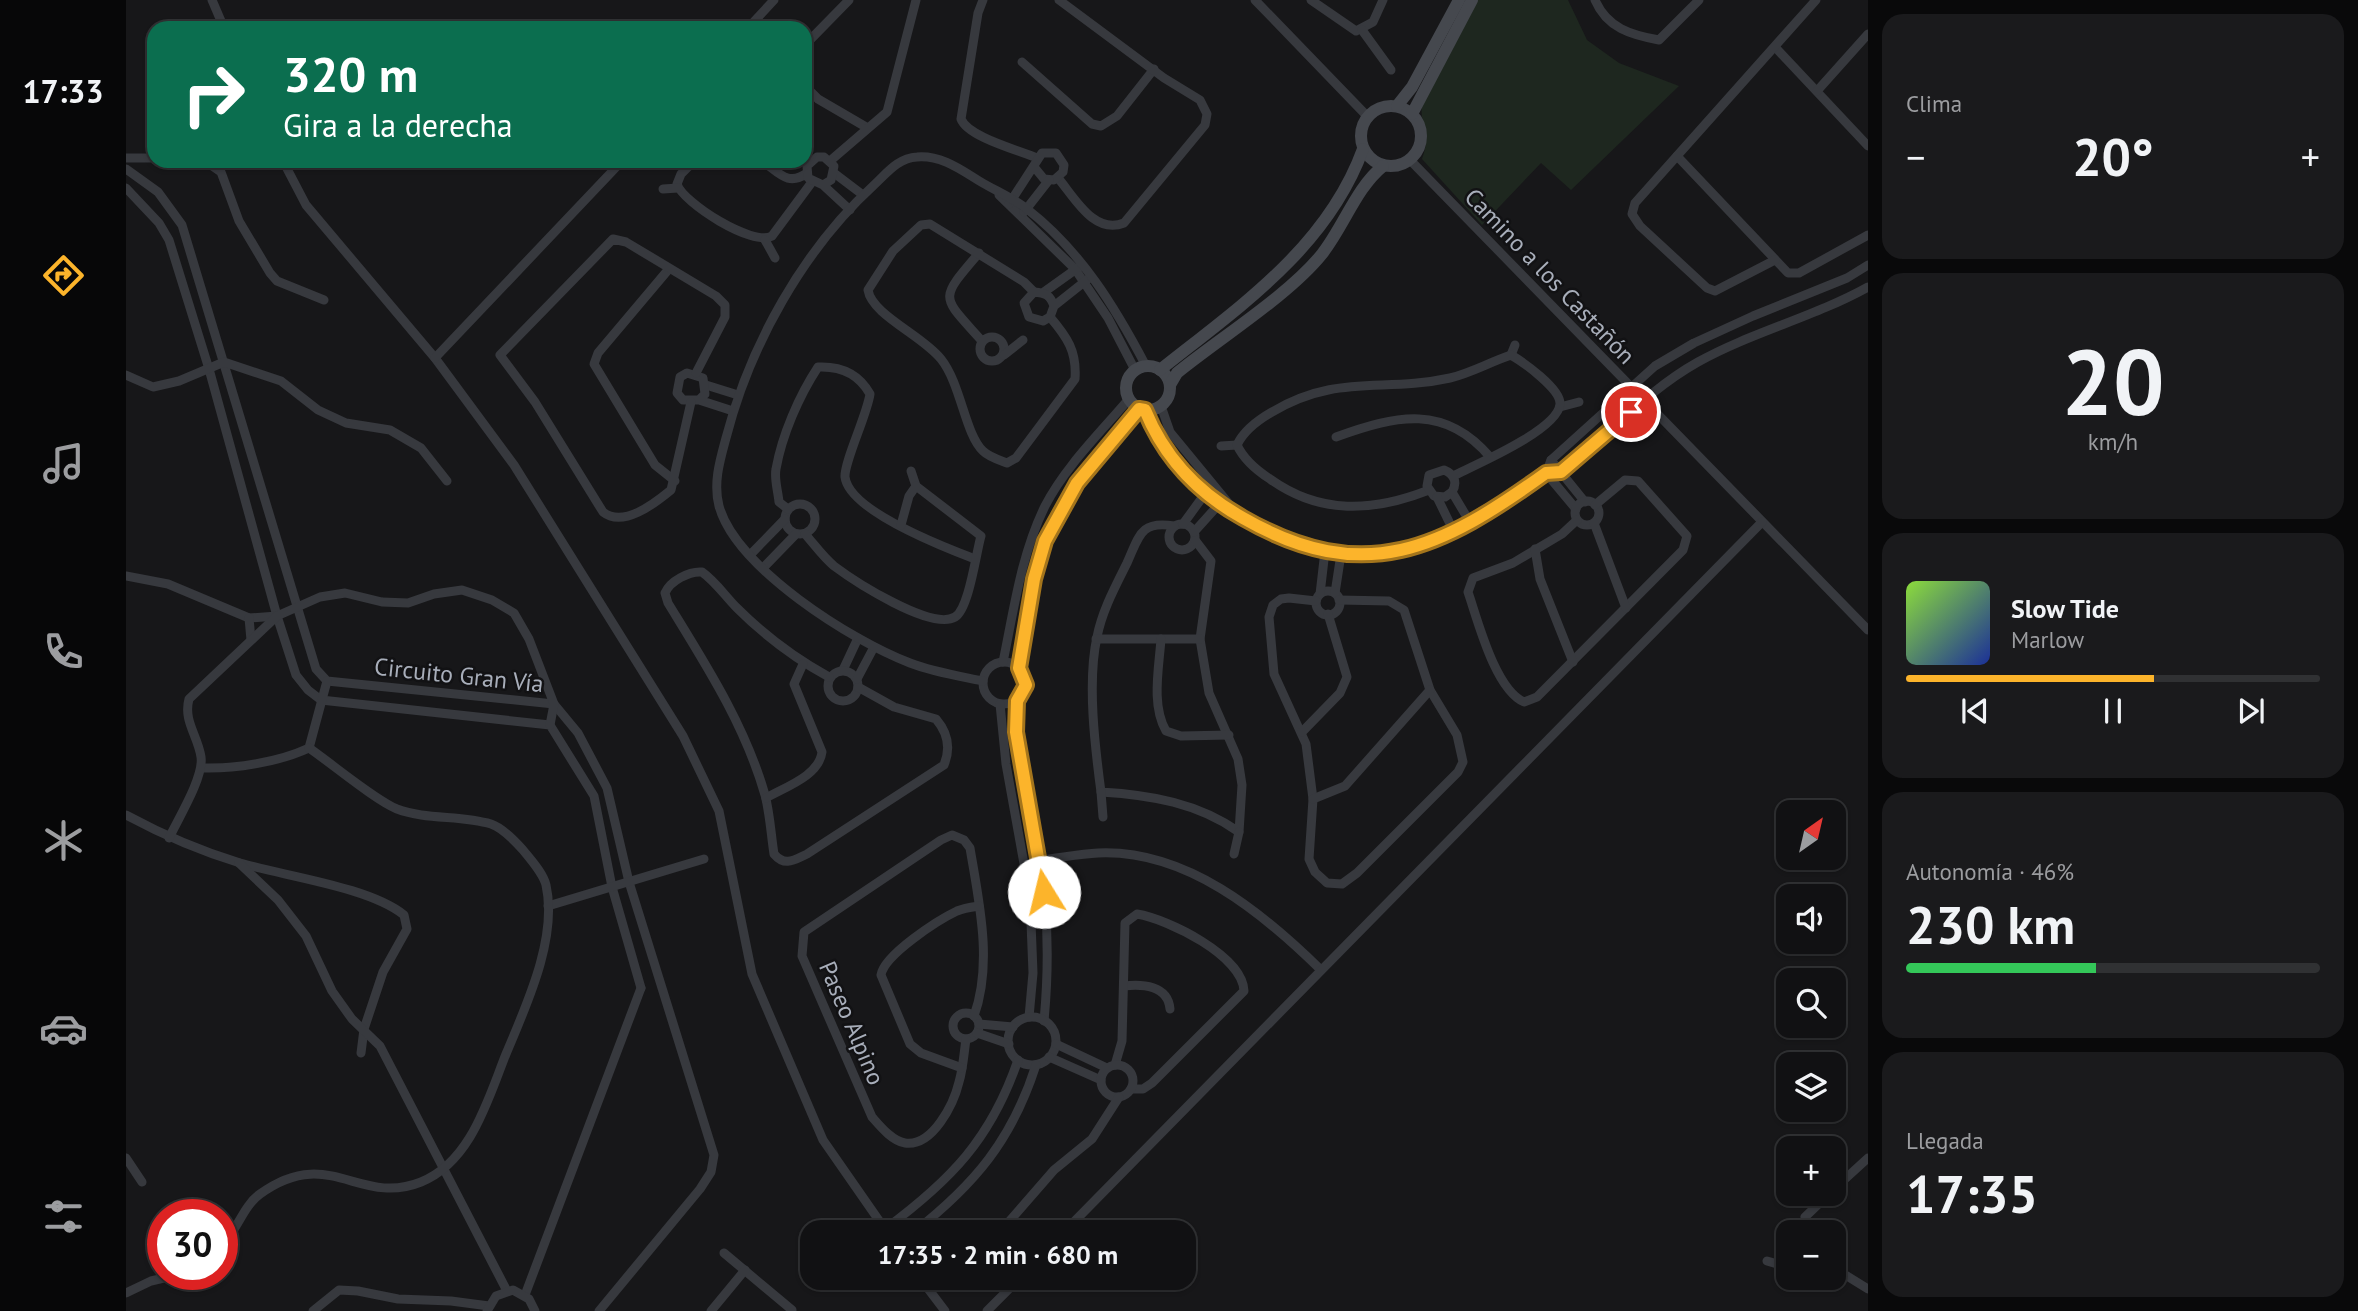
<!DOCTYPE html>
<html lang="es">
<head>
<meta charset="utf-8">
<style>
  :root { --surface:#111113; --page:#1a1a1c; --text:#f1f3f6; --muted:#9c9da0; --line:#303133; --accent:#fcb42b }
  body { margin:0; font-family:"PT Sans",sans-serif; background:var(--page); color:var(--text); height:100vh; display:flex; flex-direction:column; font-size:26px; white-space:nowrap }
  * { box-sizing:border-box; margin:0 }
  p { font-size:23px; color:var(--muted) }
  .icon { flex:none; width:38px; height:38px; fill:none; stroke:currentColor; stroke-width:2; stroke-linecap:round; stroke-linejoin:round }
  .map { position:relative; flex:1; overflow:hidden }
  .details { display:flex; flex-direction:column; gap:14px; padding:14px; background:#09090a; width:490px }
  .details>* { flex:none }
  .guide { position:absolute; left:21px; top:21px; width:665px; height:147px; border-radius:21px; box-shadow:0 2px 5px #0004,0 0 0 2px var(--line); background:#0b6e4f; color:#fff; overflow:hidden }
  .needle { width:46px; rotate:34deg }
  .buttons { position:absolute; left:1650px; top:800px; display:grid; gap:14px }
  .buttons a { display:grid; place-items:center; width:70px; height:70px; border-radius:14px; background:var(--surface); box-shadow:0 2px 5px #0004,0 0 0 2px var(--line); font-size:35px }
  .speed { position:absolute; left:21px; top:1199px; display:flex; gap:14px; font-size:35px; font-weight:700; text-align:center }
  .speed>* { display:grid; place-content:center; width:91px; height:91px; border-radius:50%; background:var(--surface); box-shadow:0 2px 5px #0004,0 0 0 2px var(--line); line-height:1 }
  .speed .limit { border:10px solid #d22; background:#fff; color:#111 }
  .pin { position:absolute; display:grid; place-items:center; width:60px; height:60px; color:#fff; margin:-30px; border:4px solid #fff; border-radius:50%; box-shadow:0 2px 7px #0007 }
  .me { position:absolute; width:77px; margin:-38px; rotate:351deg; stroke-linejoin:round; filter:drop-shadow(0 0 5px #0008) }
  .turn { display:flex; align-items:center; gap:24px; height:147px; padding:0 21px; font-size:32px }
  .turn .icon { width:91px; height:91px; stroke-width:2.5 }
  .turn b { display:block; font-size:49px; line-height:60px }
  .big { font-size:52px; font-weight:700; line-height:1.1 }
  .details .widget { flex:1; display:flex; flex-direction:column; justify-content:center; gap:10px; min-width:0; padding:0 24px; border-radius:21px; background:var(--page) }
  .details .dial { align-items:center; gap:0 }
  .dial b { font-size:91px; line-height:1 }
  .song { display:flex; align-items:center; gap:21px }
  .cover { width:84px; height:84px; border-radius:10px; background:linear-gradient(135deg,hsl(90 70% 55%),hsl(230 70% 35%)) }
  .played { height:7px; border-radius:4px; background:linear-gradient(90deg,var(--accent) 60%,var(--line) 60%) }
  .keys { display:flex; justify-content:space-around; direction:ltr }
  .heat { display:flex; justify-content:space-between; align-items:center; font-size:38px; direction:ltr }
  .charge { height:10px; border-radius:5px; background:linear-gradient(90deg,#34c759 46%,var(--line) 0) }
  .trip { position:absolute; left:674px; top:1220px; width:396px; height:70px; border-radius:21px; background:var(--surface); box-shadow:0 2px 5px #0004,0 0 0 2px var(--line); font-weight:700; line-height:70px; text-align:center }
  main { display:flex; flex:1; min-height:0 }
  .menu { display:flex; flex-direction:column; width:126px; justify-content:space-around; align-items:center; background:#070708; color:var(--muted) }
  .menu .icon { width:49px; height:49px }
  .menu .active { color:var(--accent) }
  .menu b { font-size:32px; color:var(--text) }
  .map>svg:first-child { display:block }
  .green { fill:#1e271f }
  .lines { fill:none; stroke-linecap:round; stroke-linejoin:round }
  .street { stroke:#37393e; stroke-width:9 }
  .secondary { stroke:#45484e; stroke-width:12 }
  .route-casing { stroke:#a4751c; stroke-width:18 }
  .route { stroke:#fcb42b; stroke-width:12 }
  .labels { text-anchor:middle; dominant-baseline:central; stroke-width:5; stroke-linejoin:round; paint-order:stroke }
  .street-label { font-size:24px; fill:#a8aeba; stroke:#121214 }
</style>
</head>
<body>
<main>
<nav class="menu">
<b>17:33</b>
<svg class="icon active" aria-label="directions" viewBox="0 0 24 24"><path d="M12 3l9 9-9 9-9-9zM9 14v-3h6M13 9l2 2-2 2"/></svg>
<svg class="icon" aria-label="music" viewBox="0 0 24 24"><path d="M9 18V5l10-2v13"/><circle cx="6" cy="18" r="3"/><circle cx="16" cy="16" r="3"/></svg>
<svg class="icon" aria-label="phone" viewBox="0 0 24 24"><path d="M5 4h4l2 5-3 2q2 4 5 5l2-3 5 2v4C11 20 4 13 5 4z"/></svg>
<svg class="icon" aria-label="climate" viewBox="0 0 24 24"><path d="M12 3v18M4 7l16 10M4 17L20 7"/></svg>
<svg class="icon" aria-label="car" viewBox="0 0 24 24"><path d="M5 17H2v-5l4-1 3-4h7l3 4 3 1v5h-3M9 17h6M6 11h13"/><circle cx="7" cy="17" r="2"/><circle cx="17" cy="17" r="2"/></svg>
<svg class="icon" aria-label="filters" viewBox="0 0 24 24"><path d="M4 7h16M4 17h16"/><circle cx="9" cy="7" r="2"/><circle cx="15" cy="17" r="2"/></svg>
</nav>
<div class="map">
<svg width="1742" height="1311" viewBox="0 0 1742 1311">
  <rect width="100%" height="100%" fill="#171719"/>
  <path class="green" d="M1350,0H1442L1461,40L1493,63L1553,86L1445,190L1415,163L1356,225L1296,159C1306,133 1293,125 1296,104Z"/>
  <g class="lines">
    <g class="street">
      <polyline points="86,0 98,28"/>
      <path d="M857,0L852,13L835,119C842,137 892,150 911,158"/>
      <polyline points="1129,0 1241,116"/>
      <polyline points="1185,0 1230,31 1247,22 1257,0"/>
      <path d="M1469,0C1481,28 1505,35 1533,40L1573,0"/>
      <polyline points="622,28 648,0"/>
      <polyline points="1236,30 1265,70"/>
      <polyline points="679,45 723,0"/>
      <polyline points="1649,47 1742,146"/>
      <polyline points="896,62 966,124 975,126 991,116 1028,69"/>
      <polyline points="679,86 692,99 740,127"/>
      <polyline points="1691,91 1742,34"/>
      <polyline points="1551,156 1662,273 1673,273 1742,235"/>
      <polyline points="0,158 28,158"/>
      <polyline points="1284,160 1742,630"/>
      <polyline points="72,161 82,163 95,172 113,221 144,273 151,281 198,300"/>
      <polyline points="157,161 180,205 309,358 388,465 557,736 593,811 626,974 697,1140 761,1232"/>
      <path d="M568,161L555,174L551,184C557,203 627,247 646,236L686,182"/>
      <polyline points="704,161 761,112 790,0"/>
      <path d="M639,163C654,174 663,186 681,173"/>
      <polyline points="0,169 32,192 56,225 190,669 201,681 428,704 452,733 481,788 503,882 588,1155 585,1172 574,1189 473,1311"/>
      <polyline points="708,173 737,195"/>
      <path d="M932,178C949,198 968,235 998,223L1079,125L1081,114L1074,100L1038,78L933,0"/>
      <polyline points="697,185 705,180 708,166 698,157 691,157 681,166 682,178 697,185 724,210"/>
      <polyline points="0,188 33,223 43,240 83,369 151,616 170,675 182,690 195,700 424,725 468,796 486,887 515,988"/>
      <polyline points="537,189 552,188"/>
      <polyline points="873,195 949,269 982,318 1009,370"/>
      <polyline points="883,204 916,153 930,153 938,165 937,172 928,180 918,179 909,168"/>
      <polyline points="898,212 923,180"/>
      <polyline points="639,240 649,258"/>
      <path d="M853,253C812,301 815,295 856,341"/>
      <polyline points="1649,260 1589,291 1581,288 1514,226 1506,214 1509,203 1690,0"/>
      <polyline points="542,270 472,353 468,364 529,465 549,481"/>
      <path d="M908,292L898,282L804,224L795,225L767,251L742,290C746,315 796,335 815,359C835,384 839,434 857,451C863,457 873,460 881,463L890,458L949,379C951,351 941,337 924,317"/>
      <polyline points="918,292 953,267"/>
      <path d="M928,306C924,295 920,293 908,292L898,303L903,317L917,321L924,317L928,306L962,279"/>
      <circle cx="866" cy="349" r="12"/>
      <polyline points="878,355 897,340"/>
      <polyline points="1385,355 1389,345"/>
      <polyline points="309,358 496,161"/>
      <polyline points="0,375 27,387 53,381 98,362 155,381 192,410 220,423 264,430 295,448 321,481"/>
      <polyline points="580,385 612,395"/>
      <polyline points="573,400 579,394 577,378 561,373 554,377 551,393 557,400 573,400 607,411"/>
      <path d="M565,402L545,490C528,504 497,528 477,512L409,402L374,355L487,239L500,242L590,296L599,305V317L570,373"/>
      <polyline points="1035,406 1044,432 1109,511"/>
      <polyline points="1434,407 1453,402"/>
      <path d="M1019,410C1053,492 1143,554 1232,556C1265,556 1300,545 1330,532C1363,517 1402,475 1435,472C1481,437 1520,391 1572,362C1626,332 1688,317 1742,287"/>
      <path d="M1210,437C1271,415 1319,404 1364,457"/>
      <polyline points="1095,446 1111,445"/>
      <polyline points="1425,460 1459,502"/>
      <polyline points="785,471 790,486"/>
      <polyline points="1420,473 1425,460 1529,366 1568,343 1627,316 1721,278 1742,265"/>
      <polyline points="1420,473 1450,509"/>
      <path d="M1303,490C1247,512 1194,515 1144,479C1130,470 1118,460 1111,445C1118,430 1132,420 1146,412C1212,373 1256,393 1324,378C1345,373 1364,362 1385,355C1397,362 1435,389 1434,404C1432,430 1349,465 1327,476"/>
      <path d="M1326,492L1319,497L1308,496L1301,486L1303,475L1318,470C1328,474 1332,482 1326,492L1345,524"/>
      <polyline points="1311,497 1328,532"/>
      <circle cx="1461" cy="513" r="12"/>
      <circle cx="674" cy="519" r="15"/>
      <path d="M662,509L653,502C652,491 648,479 650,469C656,435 673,396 692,367C714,366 733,374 744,394C741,415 718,462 719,477C723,511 820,548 849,559"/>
      <path d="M1451,520L1436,534L1387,563L1347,578L1342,592C1352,621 1369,689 1398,702L1411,697L1557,550L1561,536L1512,481L1499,480L1469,505"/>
      <polyline points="1468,523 1500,608"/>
      <circle cx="1056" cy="537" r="13"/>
      <polyline points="1057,524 1081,491"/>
      <path d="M1048,526C1014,520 1013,537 1001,563C989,587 976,611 971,637C961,682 969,747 975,792C1025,795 1072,803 1113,832L1116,785L1112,759L1083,693L1074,639L1085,561L1069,540"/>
      <polyline points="1068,532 1095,502"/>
      <path d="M679,534C688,544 697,557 708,566C728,581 805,631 829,617C843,609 850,553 855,536L790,486L783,496L775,525"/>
      <polyline points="1409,549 1414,579 1447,662"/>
      <polyline points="624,555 659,519"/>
      <polyline points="637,568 670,534"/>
      <polyline points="0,576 42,584 123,618 151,616"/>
      <circle cx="1202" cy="603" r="12"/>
      <polyline points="1209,593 1215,554"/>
      <polyline points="1194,594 1199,551"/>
      <polyline points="1190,601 1163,598 1155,599 1147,605 1143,617 1148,674 1180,744 1187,799 1183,859 1189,872 1201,883 1216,884 1231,873 1332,772 1337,762 1331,735 1304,690 1278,610 1263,601 1213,600"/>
      <polyline points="123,618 125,640"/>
      <polyline points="970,639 1074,639"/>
      <path d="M1035,639C1033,668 1025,705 1040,731L1055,736L1103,735"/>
      <circle cx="878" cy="683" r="21"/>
      <path d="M877,662C888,609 895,555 919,506C939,467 974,433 1002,400"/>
      <path d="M893,668C903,603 912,540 950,484C969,458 993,434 1013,409"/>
      <polyline points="717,670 732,638"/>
      <circle cx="717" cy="686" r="15"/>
      <path d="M703,677C670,659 638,635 611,608C599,596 590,582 576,572C563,571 544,581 539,593L542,603C580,665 619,725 639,795C644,814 645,835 648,854C659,867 668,860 681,854L818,765C825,748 822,733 810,719L768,707L732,687"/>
      <polyline points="731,679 748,647"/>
      <path d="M857,681C833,676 807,672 784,663C726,641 610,568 593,506C587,483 594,460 600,438C624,345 677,250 748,185C761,173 772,158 791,157C816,155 835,170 855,182C870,191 887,198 901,209C955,251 989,307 1020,366"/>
      <path d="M891,701C888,754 904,807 913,860C923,913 923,967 918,1021"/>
      <polyline points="874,704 880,764 904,897 907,973 903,1017"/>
      <polyline points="1176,732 1214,693 1221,677 1202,614"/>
      <polyline points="183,748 201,681"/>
      <path d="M76,768C109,769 153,762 183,748"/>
      <polyline points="975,792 977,817"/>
      <path d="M640,798C659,787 693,776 696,752L668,684L677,664"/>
      <polyline points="1187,799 1219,786 1304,690"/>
      <path d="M0,815C37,835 74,851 114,863C158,876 244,887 278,915L281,929L257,972L238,1029L235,1053"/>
      <path d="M43,838C52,819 78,777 75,757C72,736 57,721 63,699L151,616L194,597L219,593L256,602L282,603L308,594L336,590L366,600L388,613L403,639L428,704L424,725"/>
      <polyline points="1108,854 1113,832"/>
      <path d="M913,860C933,858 953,854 972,853C1060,849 1137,913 1195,970"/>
      <polyline points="113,863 152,900 180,936 206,991 226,1019 254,1046 381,1291"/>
      <polyline points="422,906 578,859"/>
      <path d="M998,986C1016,984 1042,985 1044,1009"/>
      <circle cx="840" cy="1026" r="13"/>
      <circle cx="906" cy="1041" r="24"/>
      <polyline points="853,1024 887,1027"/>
      <polyline points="851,1033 883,1044"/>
      <path d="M840,1039C838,1053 837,1069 833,1082C828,1103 807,1147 779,1143C766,1141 754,1126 746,1117L676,956L678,932L815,840L826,835L838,840L844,848C853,902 867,963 848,1016"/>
      <polyline points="930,1044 981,1068"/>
      <polyline points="923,1057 975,1080"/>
      <path d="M989,1065L996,1041L999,923L1011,914C1042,919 1117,956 1118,991L1026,1083L1017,1089H1005"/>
      <circle cx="991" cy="1081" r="16"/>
      <path d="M836,1068L795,1053L784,1044L755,975C758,955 812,920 831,911C838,908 846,907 853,906"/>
      <polyline points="0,1158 16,1182"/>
      <polyline points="1708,1189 1742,1158"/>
      <path d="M759,1229C825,1180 865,1139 892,1060"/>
      <path d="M788,1232C849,1184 886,1140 910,1065"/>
      <polyline points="874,1232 928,1170 966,1139 993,1097"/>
      <polyline points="938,1232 1636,522"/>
      <polyline points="1687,1232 1679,1217 1703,1194"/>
      <path d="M96,1245C111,1231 117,1206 134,1194C203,1144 233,1207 295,1182C345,1162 362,1099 380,1054C400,1006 432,938 420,885C417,873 405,860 397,850C389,841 377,828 365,824C335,815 300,820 271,809C249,800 205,763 183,748"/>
      <polyline points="598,1253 666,1310"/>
      <polyline points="1641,1261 1662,1267"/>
      <polyline points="1708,1268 1742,1289"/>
      <polyline points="794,1278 819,1311"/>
      <polyline points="0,1293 25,1281 55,1274"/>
      <polyline points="399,1295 515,988"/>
      <polyline points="187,1311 213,1290 232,1291 272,1299 325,1301 363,1306"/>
      <polyline points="361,1311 370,1296 387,1290 403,1299 409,1311"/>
      <polyline points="585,1311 619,1270"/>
      <polyline points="861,1311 894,1278"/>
    </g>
    <g class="secondary">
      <circle cx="1265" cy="136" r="30"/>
      <polyline points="1271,106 1286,87 1333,0"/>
      <polyline points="1286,114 1346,0"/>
      <circle cx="1022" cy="388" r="22"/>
      <path d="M1034,370C1113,307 1201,248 1237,149"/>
      <path d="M1044,385L1051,373C1094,338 1163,295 1196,254C1218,226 1230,188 1257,166"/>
    </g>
  </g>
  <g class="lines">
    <g class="route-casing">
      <path id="route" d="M918,892L890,732L891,701L900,685L893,668L908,579L919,541L951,483L1013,409L1019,410C1039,459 1072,493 1117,518C1239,588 1316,548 1420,473L1435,472L1505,412"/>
    </g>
    <use href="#route" class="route"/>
  </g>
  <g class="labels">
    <g class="street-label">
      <text transform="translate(1424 276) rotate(46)">Camino a los Castañón</text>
      <text transform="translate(333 675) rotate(6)">Circuito Gran Vía</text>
      <text transform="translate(726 1023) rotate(67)">Paseo Alpino</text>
    </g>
  </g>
</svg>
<div class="buttons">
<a><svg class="needle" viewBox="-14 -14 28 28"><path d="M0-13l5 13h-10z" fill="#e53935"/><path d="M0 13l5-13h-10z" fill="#9c9da0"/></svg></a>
<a><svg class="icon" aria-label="sound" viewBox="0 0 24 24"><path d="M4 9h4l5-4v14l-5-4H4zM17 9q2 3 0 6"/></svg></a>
<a><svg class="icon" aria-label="search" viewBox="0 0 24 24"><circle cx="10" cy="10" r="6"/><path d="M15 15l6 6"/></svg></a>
<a><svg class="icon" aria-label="layers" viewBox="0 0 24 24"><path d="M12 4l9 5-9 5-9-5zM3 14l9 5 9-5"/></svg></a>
<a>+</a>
<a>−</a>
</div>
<div class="speed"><div class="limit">30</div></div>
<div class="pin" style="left:1505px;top:412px;background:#d93025"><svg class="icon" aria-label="arrive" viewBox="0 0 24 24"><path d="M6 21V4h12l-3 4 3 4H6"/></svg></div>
<svg class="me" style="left:918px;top:892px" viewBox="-20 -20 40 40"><circle r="19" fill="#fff"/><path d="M0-13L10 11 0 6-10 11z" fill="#fcb42b"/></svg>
<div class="trip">17:35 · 2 min · 680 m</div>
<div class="guide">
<div class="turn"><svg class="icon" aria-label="right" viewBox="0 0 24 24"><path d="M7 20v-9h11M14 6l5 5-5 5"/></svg><div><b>320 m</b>Gira a la derecha</div></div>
</div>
</div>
<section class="details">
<div class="widget"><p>Clima</p>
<div class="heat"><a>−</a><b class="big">20°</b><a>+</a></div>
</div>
<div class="widget dial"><b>20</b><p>km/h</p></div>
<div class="widget">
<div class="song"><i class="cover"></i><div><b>Slow Tide</b><p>Marlow</p></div></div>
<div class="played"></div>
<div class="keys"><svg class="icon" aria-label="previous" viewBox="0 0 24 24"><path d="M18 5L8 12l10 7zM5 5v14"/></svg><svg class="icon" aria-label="pause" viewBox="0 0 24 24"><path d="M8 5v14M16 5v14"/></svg><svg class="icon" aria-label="next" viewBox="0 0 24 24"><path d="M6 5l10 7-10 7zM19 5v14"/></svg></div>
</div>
<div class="widget"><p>Autonomía · 46%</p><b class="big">230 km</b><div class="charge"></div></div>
<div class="widget"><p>Llegada</p><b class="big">17:35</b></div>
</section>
</main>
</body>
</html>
